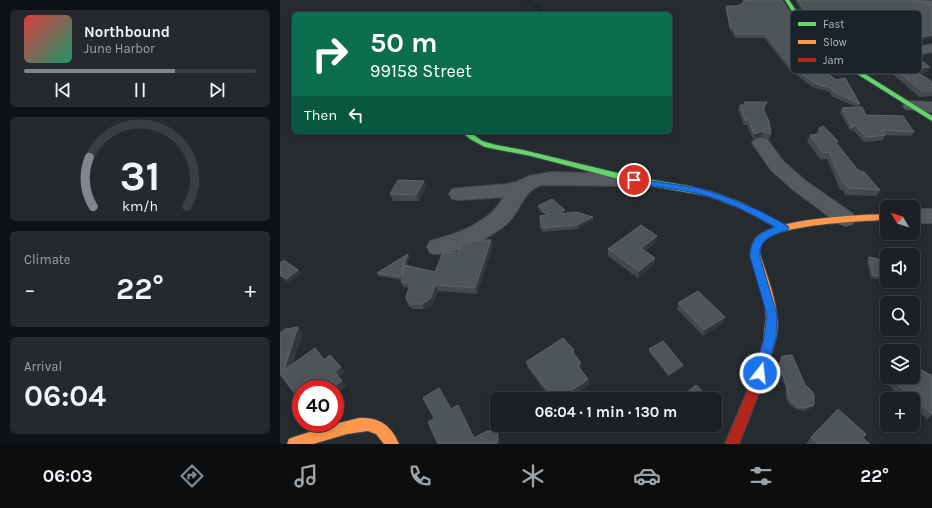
<!DOCTYPE html>
<html lang="en">
<head>
<meta charset="utf-8">
<style>
  :root { --surface:#1c2024; --page:#25282c; --text:#f1f3f6; --muted:#a0a3a6; --line:#3a3e41; --accent:#7e878f }
  body { margin:0; font-family:Karla,sans-serif; background:var(--page); color:var(--text); height:100vh; display:flex; flex-direction:column; font-size:15px; white-space:nowrap }
  * { box-sizing:border-box; margin:0 }
  p { font-size:13px; color:var(--muted) }
  .icon { flex:none; width:22px; height:22px; fill:none; stroke:currentColor; stroke-width:2; stroke-linecap:round; stroke-linejoin:round }
  .map { position:relative; flex:1; overflow:hidden }
  .side { display:flex; flex-direction:column; gap:10px; padding:10px; background:#0f1214; width:280px }
  .side>* { flex:none }
  .top-card { position:absolute; left:12px; top:12px; width:380px; height:122px; border-radius:6px; box-shadow:0 2px 10px #0003,0 0 0 1px var(--line); background:#0b6e4f; color:#fff; overflow:hidden }
  .needle { width:26px; rotate:309deg }
  .buttons { position:absolute; left:600px; top:200px; display:grid; gap:8px }
  .buttons a { display:grid; place-items:center; width:40px; height:40px; border-radius:6px; background:var(--surface); box-shadow:0 2px 10px #0003,0 0 0 1px var(--line); font-size:20px }
  .speed { position:absolute; left:12px; top:380px; display:flex; gap:8px; font-size:20px; font-weight:700; text-align:center }
  .speed>* { display:grid; place-content:center; width:52px; height:52px; border-radius:50%; background:var(--surface); box-shadow:0 2px 10px #0003,0 0 0 1px var(--line); line-height:1 }
  .speed .limit { border:6px solid #d22; background:#fff; color:#111 }
  .pin { position:absolute; display:grid; place-items:center; width:34px; height:34px; color:#fff; margin:-17px; border:2px solid #fff; border-radius:50%; box-shadow:0 1px 4px #0007 }
  .me { position:absolute; width:44px; margin:-22px; rotate:16deg; stroke-linejoin:round; filter:drop-shadow(0 0 3px #0008) }
  .turn { display:flex; align-items:center; gap:14px; height:84px; padding:0 12px; font-size:18px }
  .turn .icon { width:52px; height:52px; stroke-width:2.5 }
  .turn b { display:block; font-size:28px; line-height:34px }
  .then { display:flex; align-items:center; height:38px; padding:0 12px; background:#0003; gap:8px; font-size:15px }
  .big { font-size:30px; font-weight:700; line-height:1.1 }
  .side .tile { flex:1; display:flex; flex-direction:column; justify-content:center; gap:6px; min-width:0; padding:0 14px; border-radius:6px; background:var(--page) }
  .side .dial { align-items:center; gap:0 }
  .dial svg { height:104px; overflow:visible; fill:none; stroke:var(--line); stroke-width:7; stroke-linecap:round; text-anchor:middle }
  .dial text { fill:var(--text); stroke:none }
  .song { display:flex; align-items:center; gap:12px }
  .cover { width:48px; height:48px; border-radius:6px; background:linear-gradient(135deg,hsl(0 70% 55%),hsl(160 70% 35%)) }
  .played { height:4px; border-radius:2px; background:linear-gradient(90deg,var(--accent) 65%,var(--line) 65%) }
  .keys { display:flex; justify-content:space-around; direction:ltr }
  .heat { display:flex; justify-content:space-between; align-items:center; font-size:22px; direction:ltr }
  .trip { position:absolute; left:210px; top:392px; width:232px; height:40px; border-radius:6px; background:var(--surface); box-shadow:0 2px 10px #0003,0 0 0 1px var(--line); font-weight:700; line-height:40px; text-align:center }
  .menu { display:flex; height:64px; justify-content:space-around; align-items:center; background:#0b0d0e; color:var(--muted) }
  .menu .icon { width:28px; height:28px }
  .menu .active { color:var(--accent) }
  .menu b { font-size:18px; color:var(--text) }
  main { display:flex; flex:1; min-height:0 }
  .map>svg:first-child { display:block }
  .lines { fill:none; stroke-linecap:round; stroke-linejoin:round }
  .stream { fill:#172631; fill-rule:evenodd }
  .street-casing { stroke:#42484d; stroke-width:2 }
  .fast-casing { stroke:#42484d; stroke-width:2 }
  .slow-casing { stroke:#42484d; stroke-width:2 }
  .jam-casing { stroke:#42484d; stroke-width:2 }
  .street { fill:#555a5e; fill-rule:evenodd }
  .fast { fill:#63d668; fill-rule:evenodd }
  .slow { fill:#ff974d; fill-rule:evenodd }
  .jam { fill:#b3261e; fill-rule:evenodd }
  .wall { fill:#42484d }
  .shaded-wall { fill:#32383c }
  .building { fill:#4e5559; stroke:#5d646a }
  .route { fill:#1a73e8; stroke:#114b97 }
  .key { fill:#1a232a; stroke:#465058; stroke-width:1 }
  .key-label { font-size:11px; fill:#aeb9c2 }
</style>
</head>
<body>
<main>
<section class="side">
<div class="tile">
<div class="song"><i class="cover"></i><div><b>Northbound</b><p>June Harbor</p></div></div>
<div class="played"></div>
<div class="keys"><svg class="icon" aria-label="previous" viewBox="0 0 24 24"><path d="M18 5L8 12l10 7zM5 5v14"/></svg><svg class="icon" aria-label="pause" viewBox="0 0 24 24"><path d="M8 5v14M16 5v14"/></svg><svg class="icon" aria-label="next" viewBox="0 0 24 24"><path d="M6 5l10 7-10 7zM19 5v14"/></svg></div>
</div>
<div class="tile dial"><svg viewBox="0 0 100 80">
<path d="M14 69A42 42 0 1 1 86 69"/>
<path d="M14 69A42 42 0 0 1 11 31" stroke="#7e878f"/>
<text x="50" y="56" font-size="32" font-weight="700">31</text>
<text x="50" y="72" font-size="11">km/h</text>
</svg></div>
<div class="tile"><p>Climate</p>
<div class="heat"><a>−</a><b class="big">22°</b><a>+</a></div>
</div>
<div class="tile"><p>Arrival</p><b class="big">06:04</b></div>
</section>
<div class="map">
<svg width="652" height="444" viewBox="0 0 652 444">
  <rect width="100%" height="100%" fill="#262b30"/>
  <g class="lines">
    <polygon class="stream" points="245,0 248,0 261,8 261,14 259,14 259,9"/>
    <g class="street-casing">
      <g id="street">
        <polygon points="634,0 652,1 652,8 635,2"/>
        <polygon points="652,44 652,52 613,60 553,62 548,61 546,58 548,55 553,54 613,52"/>
        <polygon points="631,101 652,102 652,112 625,109 623,106 625,103"/>
        <polygon points="481,138 487,139 504,162 526,181 573,214 576,219 573,224 566,226 559,224 512,189 491,170 472,143 475,139"/>
        <path d="M271,172L354,174L361,176L364,180L361,184L354,186L261,185C243,192 241,209 229,222C214,236 170,259 150,253L147,247L150,241C179,233 208,224 224,197L179,200L172,199L169,194L172,189L179,188L227,184L236,182L249,176Z"/>
        <rect x="633" y="209" width="19" height="14"/>
      </g>
    </g>
    <g class="fast-casing">
      <g id="fast">
        <polygon points="505,0 509,0 530,32 548,51 652,116 652,121 544,53 526,34"/>
        <polygon points="182,132 190,132 202,141 216,145 243,150 354,177 409,186 433,192 460,202 507,226 509,228 504,231 501,230 462,209 428,196 354,183 251,156 205,147 190,139"/>
      </g>
    </g>
    <g class="slow-casing">
      <g id="slow">
        <path d="M607,214V220C581,221 504,224 485,240C480,243 480,249 480,254C488,280 506,320 493,347L489,348L485,347C482,339 485,327 486,319C486,297 476,275 470,254C471,247 473,239 479,235C502,218 577,215 607,214Z"/>
        <path d="M79,418C99,417 111,425 119,444H104L96,434L88,431L67,434L33,444H7L9,439L14,437L55,424Z"/>
      </g>
    </g>
    <g class="jam-casing">
      <polygon id="jam" points="489,338 493,339 495,343 484,380 459,444 445,444 472,380 483,343 485,339"/>
    </g>
    <use href="#street" class="street"/>
    <use href="#fast" class="fast"/>
    <use href="#slow" class="slow"/>
    <use href="#jam" class="jam"/>
  </g>
  <g class="wall">
    <polygon points="515,0 636,0 652,6 652,38 617,44 619,46 617,50 613,51 585,51 576,45 572,45 539,20 528,21"/>
    <polygon points="462,4 514,19 513,21 537,65 580,104 578,107 586,115 634,132 631,136 605,135 603,140 584,142 573,130 571,132 560,113 562,108 577,107 551,96 550,92 532,87 508,68 484,38 455,38 452,31 450,31 446,9 446,6 457,6"/>
    <polygon points="601,57 647,72 639,73 652,82 652,96 639,97 599,62"/>
    <polygon points="464,102 486,108 484,111 491,134 489,140 481,137 473,139 467,125 464,125 458,110 460,105 464,105"/>
    <polygon points="539,128 558,141 557,143 578,170 600,190 596,196 565,195 563,190 560,190 547,159 540,159 527,141 530,135 536,134"/>
    <polygon points="144,181 146,187 139,201 113,201 110,194"/>
    <polygon points="258,206 285,213 313,220 297,229 262,232 260,216 265,215 259,210"/>
    <polygon points="377,236 376,242 365,251 375,258 374,264 358,278 328,256 328,249"/>
    <polygon points="213,246 197,294 158,291 154,302 150,306 144,309 133,309 129,306 127,301 129,288 123,287 121,282 121,280 99,276 97,273 128,254 130,257 127,265 155,272 178,253"/>
    <polygon points="589,257 607,272 607,279 606,280 591,278 587,261"/>
    <polygon points="0,263 18,270 21,273 8,282 0,276"/>
    <polygon points="398,303 445,317 443,323 423,336 397,309"/>
    <polygon points="369,349 403,365 402,368 389,377 369,352"/>
    <polygon points="294,350 294,354 302,369 301,370 308,379 309,385 289,399 271,399 248,368 246,362"/>
    <polygon points="502,356 532,408 523,411 516,409 510,405 506,398 506,388 498,369 501,359"/>
    <polygon points="607,372 607,377 652,376 652,415 647,419 633,407 633,399 624,399 601,379"/>
    <polygon points="406,393 430,399 408,399 405,396"/>
    <polygon points="531,437 583,438 590,444 526,444"/>
  </g>
  <g class="shaded-wall">
    <polygon points="652,35 652,38 611,45 613,42"/>
    <polygon points="619,46 617,50 613,51 614,47"/>
    <polygon points="650,67 647,72 630,74 633,69"/>
    <polygon points="575,125 573,130 571,132 572,128"/>
    <polygon points="483,131 481,137 473,139 474,134"/>
    <polygon points="144,181 146,187 139,201 136,195"/>
    <polygon points="285,210 285,213 278,214"/>
    <polygon points="313,217 313,220 297,229 297,225"/>
    <polygon points="377,236 376,242 360,255 361,248"/>
    <polygon points="211,240 213,246 197,294 195,288"/>
    <polygon points="128,254 130,257 122,280 120,277"/>
    <polygon points="375,258 374,264 358,278 359,271"/>
    <polygon points="18,270 21,273 8,282 6,279"/>
    <polygon points="155,285 158,291 154,302 150,306 144,309 142,304"/>
    <polygon points="445,317 443,323 423,336 424,330"/>
    <polygon points="18,327 23,333 9,375 4,370"/>
    <polygon points="301,363 302,369 298,372 298,366"/>
    <polygon points="403,365 402,368 389,377 389,374"/>
    <polygon points="61,367 65,372 59,377 55,372"/>
    <polygon points="308,379 309,385 289,399 280,399"/>
    <polygon points="62,381 66,386 55,395 55,389 51,389"/>
    <polygon points="534,405 532,408 523,411 525,408"/>
    <polygon points="440,408 439,411 435,415 435,413"/>
    <polygon points="217,431 219,436 220,444 216,444"/>
  </g>
  <g class="building">
    <polygon points="464,0 502,0 514,19 511,19 529,47 537,65 556,80 565,78 580,104 553,91 551,88 534,83 509,64 485,34 456,34 453,28 450,27 446,6 457,6 462,4"/>
    <polygon points="518,0 636,0 652,6 652,35 613,42 619,46 614,47 586,48 577,41 574,41 540,17 529,17"/>
    <polygon points="631,53 650,67 633,69 652,82 652,91 642,91 601,57 616,56"/>
    <polygon points="464,102 487,102 483,109 489,121 491,134 483,131 474,134 469,120 465,120 460,105 465,105"/>
    <polygon points="582,107 586,115 623,116 634,132 601,130 606,135 586,137 575,125 572,128 562,108"/>
    <polygon points="543,126 558,141 556,143 578,170 584,172 600,190 568,188 565,183 563,183 549,152 543,153 530,135 541,134 539,128"/>
    <polygon points="118,180 144,181 136,195 110,194"/>
    <polygon points="272,199 285,210 278,214 296,212 313,217 297,225 261,228 260,216 268,215 258,206"/>
    <polygon points="361,225 377,236 361,248 375,258 359,271 328,249"/>
    <polygon points="193,240 211,240 195,288 155,285 151,297 147,301 142,304 130,304 127,301 126,297 130,284 121,282 124,265 155,272 163,252 178,253 181,244 189,242"/>
    <polygon points="128,254 120,277 97,273"/>
    <polygon points="589,257 604,260 607,272 607,277 593,275"/>
    <polygon points="4,260 18,270 6,279 0,274 0,263"/>
    <polygon points="418,291 445,317 424,330 398,303"/>
    <polygon points="18,327 4,370 35,348 44,360 50,355 61,367 55,372 62,381 51,389 21,389 21,402 0,374 0,333 5,329"/>
    <polygon points="283,338 294,350 292,351 301,363 298,366 308,379 280,399 274,399 246,362"/>
    <polygon points="383,341 403,365 389,374 369,349"/>
    <polygon points="512,355 525,385 530,389 534,395 534,405 525,408 518,407 512,402 508,395 507,385 499,366 502,356"/>
    <polygon points="633,365 652,376 652,414 609,377 633,377"/>
    <polygon points="416,385 430,399 412,399 406,393"/>
    <polygon points="159,388 171,409 178,405 194,438 207,431 217,431 218,439 216,444 158,444 148,422 154,418 143,398"/>
    <polygon points="435,404 440,408 435,413"/>
    <polygon points="558,409 586,434 583,438 590,444 538,444 531,437"/>
  </g>
  <path class="route" d="M351,178L418,188L444,196L480,211L508,226L509,228L508,230C493,235 478,239 480,257L497,315L496,338L485,377L480,378L476,377L474,373L484,338L487,315L470,257C469,241 481,231 495,227C477,217 459,207 439,200C413,190 382,188 354,183L350,180Z"/>
  <rect x="510" y="10" width="132" height="64" rx="6" class="key"/>
  <rect x="518" y="22" width="18" height="4" fill="#63d668"/>
  <rect x="518" y="40" width="18" height="4" fill="#ff974d"/>
  <rect x="518" y="58" width="18" height="4" fill="#b3261e"/>
  <g class="key-label">
    <text x="543" y="28">Fast</text>
    <text x="543" y="46">Slow</text>
    <text x="543" y="64">Jam</text>
  </g>
</svg>
<div class="buttons">
<a><svg class="needle" viewBox="-14 -14 28 28"><path d="M0-13l5 13h-10z" fill="#e53935"/><path d="M0 13l5-13h-10z" fill="#a0a3a6"/></svg></a>
<a><svg class="icon" aria-label="sound" viewBox="0 0 24 24"><path d="M4 9h4l5-4v14l-5-4H4zM17 9q2 3 0 6"/></svg></a>
<a><svg class="icon" aria-label="search" viewBox="0 0 24 24"><circle cx="10" cy="10" r="6"/><path d="M15 15l6 6"/></svg></a>
<a><svg class="icon" aria-label="layers" viewBox="0 0 24 24"><path d="M12 4l9 5-9 5-9-5zM3 14l9 5 9-5"/></svg></a>
<a>+</a>
</div>
<div class="speed"><div class="limit">40</div></div>
<div class="pin" style="left:354px;top:180px;background:#d93025"><svg class="icon" aria-label="arrive" viewBox="0 0 24 24"><path d="M6 21V4h12l-3 4 3 4H6"/></svg></div>
<svg class="me" style="left:480px;top:373px" viewBox="-20 -20 40 40"><circle r="17" fill="#1a73e8" stroke="#fff" stroke-width="3"/><path d="M0-11L8 9 0 5-8 9z" fill="#fff"/></svg>
<div class="trip">06:04 · 1 min · 130 m</div>
<div class="top-card">
<div class="turn"><svg class="icon" aria-label="right" viewBox="0 0 24 24"><path d="M7 20v-9h11M14 6l5 5-5 5"/></svg><div><b>50 m</b>99158 Street</div></div>
<div class="then">Then<svg class="icon" aria-label="left" viewBox="0 0 24 24"><path d="M17 20v-9H6M10 6l-5 5 5 5"/></svg></div>
</div>
</div>
</main>
<nav class="menu">
<b>06:03</b>
<svg class="icon active" aria-label="directions" viewBox="0 0 24 24"><path d="M12 3l9 9-9 9-9-9zM9 14v-3h6M13 9l2 2-2 2"/></svg>
<svg class="icon" aria-label="music" viewBox="0 0 24 24"><path d="M9 18V5l10-2v13"/><circle cx="6" cy="18" r="3"/><circle cx="16" cy="16" r="3"/></svg>
<svg class="icon" aria-label="phone" viewBox="0 0 24 24"><path d="M5 4h4l2 5-3 2q2 4 5 5l2-3 5 2v4C11 20 4 13 5 4z"/></svg>
<svg class="icon" aria-label="climate" viewBox="0 0 24 24"><path d="M12 3v18M4 7l16 10M4 17L20 7"/></svg>
<svg class="icon" aria-label="car" viewBox="0 0 24 24"><path d="M5 17H2v-5l4-1 3-4h7l3 4 3 1v5h-3M9 17h6M6 11h13"/><circle cx="7" cy="17" r="2"/><circle cx="17" cy="17" r="2"/></svg>
<svg class="icon" aria-label="filters" viewBox="0 0 24 24"><path d="M4 7h16M4 17h16"/><circle cx="9" cy="7" r="2"/><circle cx="15" cy="17" r="2"/></svg>
<b>22°</b>
</nav>
</body>
</html>
